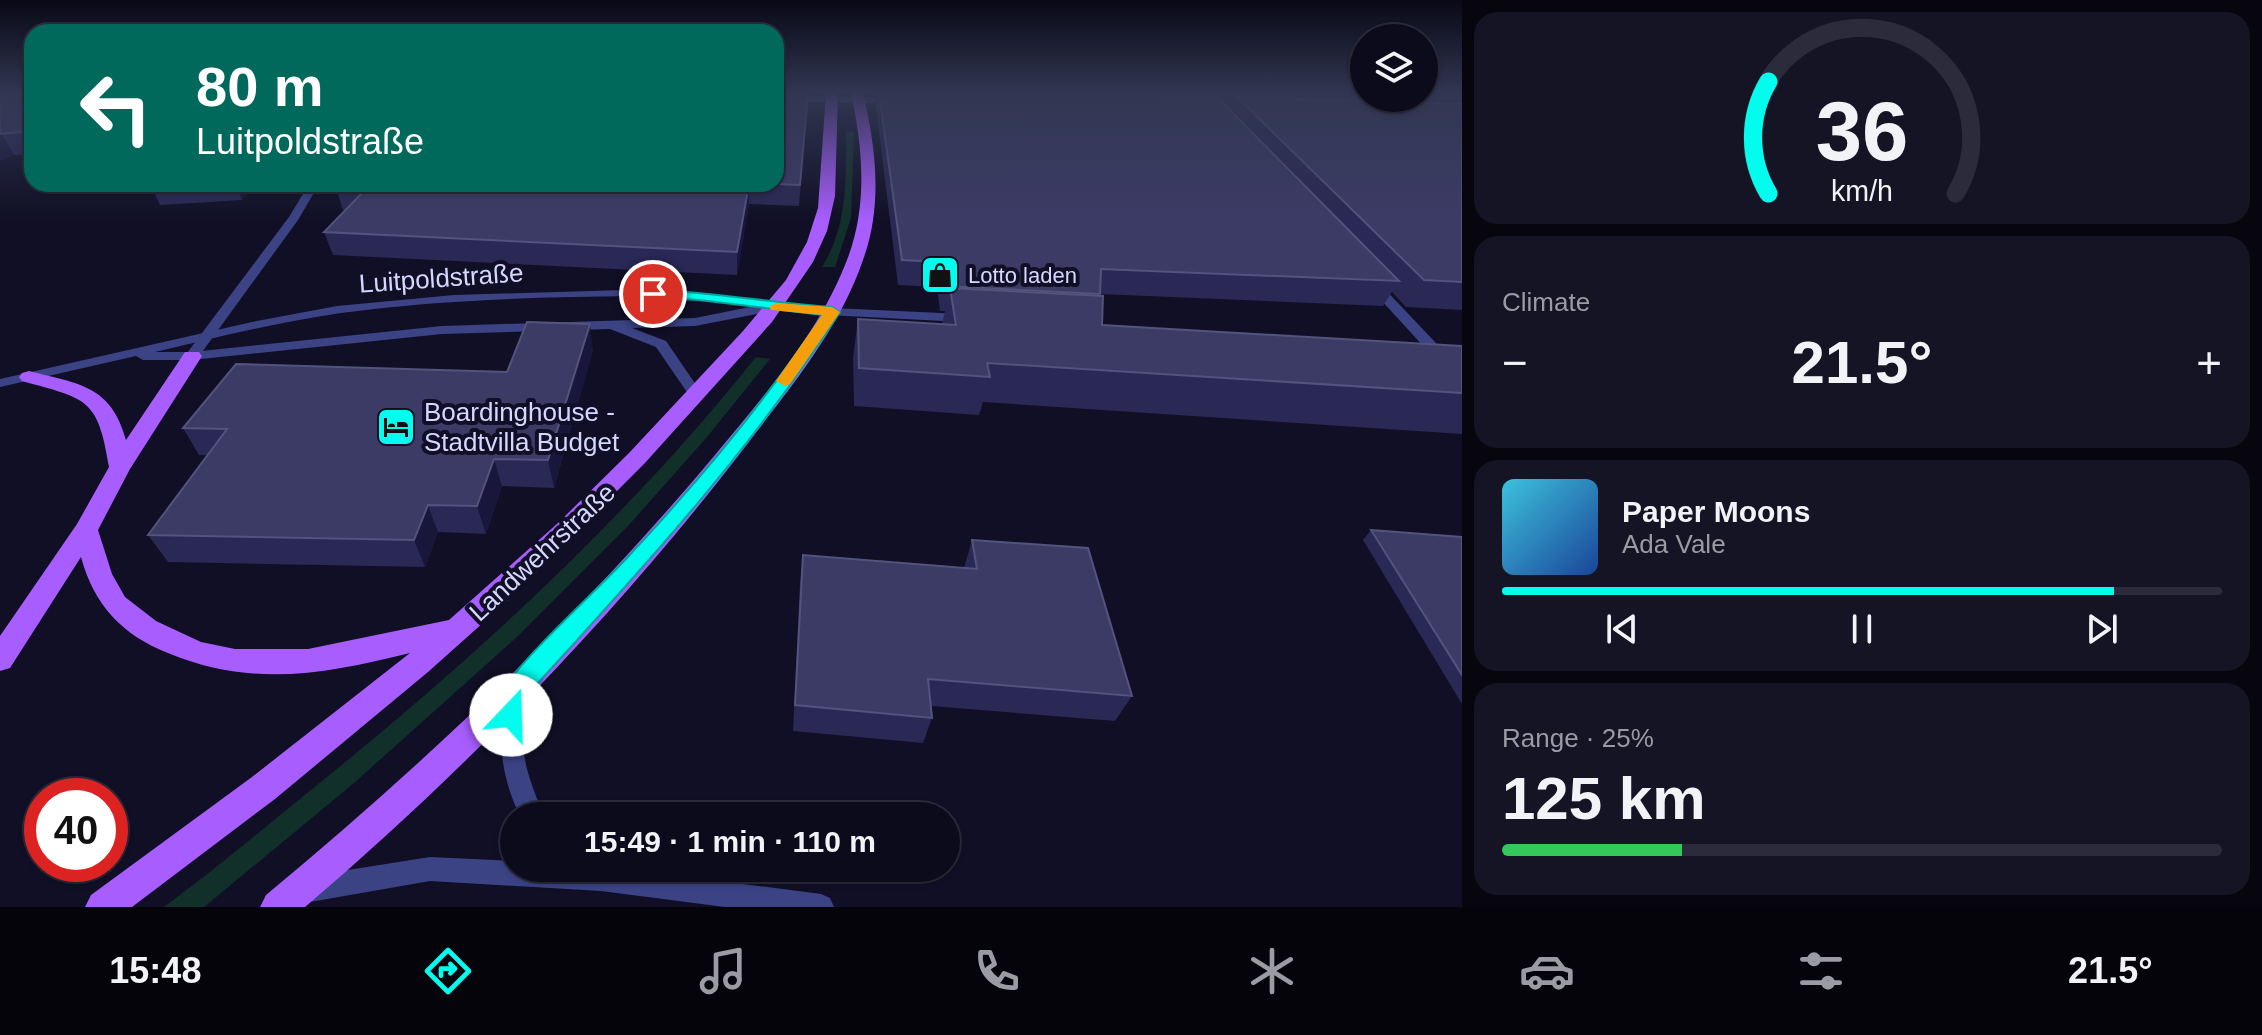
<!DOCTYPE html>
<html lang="en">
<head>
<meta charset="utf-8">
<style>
  :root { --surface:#0c0b1c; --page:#151425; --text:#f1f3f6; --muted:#9a9ba3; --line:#2c2b3b; --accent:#02fdef }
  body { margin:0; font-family:Helvetica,sans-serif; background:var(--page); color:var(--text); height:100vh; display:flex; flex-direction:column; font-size:30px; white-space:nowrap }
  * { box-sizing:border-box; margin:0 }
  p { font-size:26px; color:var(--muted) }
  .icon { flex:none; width:44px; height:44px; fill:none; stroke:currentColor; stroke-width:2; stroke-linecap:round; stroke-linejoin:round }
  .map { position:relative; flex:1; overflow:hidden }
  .details { display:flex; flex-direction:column; gap:12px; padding:12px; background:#07060f; width:800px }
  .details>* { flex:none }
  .banner { position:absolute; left:24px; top:24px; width:760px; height:168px; border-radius:24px; box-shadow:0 2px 6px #0004,0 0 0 2px var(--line); background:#00695c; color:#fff; overflow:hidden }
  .fabs { position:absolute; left:1350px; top:24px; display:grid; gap:16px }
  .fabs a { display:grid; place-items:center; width:88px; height:88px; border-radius:50%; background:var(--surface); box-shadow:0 2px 6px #0004,0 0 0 2px var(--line); font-size:40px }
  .speed { position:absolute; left:24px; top:778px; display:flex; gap:16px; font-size:40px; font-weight:700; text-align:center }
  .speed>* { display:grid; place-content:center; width:104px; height:104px; border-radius:50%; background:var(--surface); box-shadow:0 2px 6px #0004,0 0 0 2px var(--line); line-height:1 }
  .speed .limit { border:12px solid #d22; background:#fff; color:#111 }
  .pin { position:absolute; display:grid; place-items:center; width:68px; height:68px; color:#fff; margin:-34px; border:4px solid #fff; border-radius:50%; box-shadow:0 2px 8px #0007 }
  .me { position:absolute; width:88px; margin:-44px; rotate:21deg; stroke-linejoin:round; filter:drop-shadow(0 0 6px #0008) }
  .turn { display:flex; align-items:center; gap:28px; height:168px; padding:0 40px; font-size:36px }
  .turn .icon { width:104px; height:104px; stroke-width:2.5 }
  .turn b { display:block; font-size:56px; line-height:68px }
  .big { font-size:60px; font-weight:700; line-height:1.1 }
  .details .card { flex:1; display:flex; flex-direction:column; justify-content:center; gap:12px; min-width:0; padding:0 28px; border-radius:24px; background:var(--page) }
  .details .dial { align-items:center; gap:0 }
  .dial svg { height:208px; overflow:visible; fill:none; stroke:var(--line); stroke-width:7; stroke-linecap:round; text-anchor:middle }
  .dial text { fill:var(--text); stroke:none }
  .song { display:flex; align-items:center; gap:24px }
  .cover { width:96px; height:96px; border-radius:12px; background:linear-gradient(135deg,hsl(190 70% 55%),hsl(220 70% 35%)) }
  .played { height:8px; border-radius:4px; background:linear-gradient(90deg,var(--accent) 85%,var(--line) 85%) }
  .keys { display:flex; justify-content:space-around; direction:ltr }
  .heat { display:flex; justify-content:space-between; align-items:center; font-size:44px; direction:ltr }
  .charge { height:12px; border-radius:6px; background:linear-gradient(90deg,#34c759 25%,var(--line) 0) }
  .trip { position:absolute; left:500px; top:802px; width:460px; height:80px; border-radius:40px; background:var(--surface); box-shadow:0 2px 6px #0004,0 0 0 2px var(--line); font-weight:700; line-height:80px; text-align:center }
  .dock { display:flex; height:128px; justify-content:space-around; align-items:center; background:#05040b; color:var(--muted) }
  .dock .icon { width:56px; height:56px }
  .dock .on { color:var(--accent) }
  .dock b { font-size:36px; color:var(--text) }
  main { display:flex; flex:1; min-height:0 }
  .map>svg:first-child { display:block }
  .green { fill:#12302a }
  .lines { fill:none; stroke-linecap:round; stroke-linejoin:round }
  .minor { fill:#3b4385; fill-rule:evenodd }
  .tertiary { fill:#3b4385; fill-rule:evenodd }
  .primary { fill:#a85dfe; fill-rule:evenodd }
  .wall { fill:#2a2854 }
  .shaded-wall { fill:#18163a }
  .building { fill:#3c3b66; stroke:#54537e; stroke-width:2 }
  .route { fill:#02fdef; stroke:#01a49b; stroke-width:2 }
  .slow { fill:#f59e0b }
  .labels { text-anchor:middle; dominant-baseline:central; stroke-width:8; stroke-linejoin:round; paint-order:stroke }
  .far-poi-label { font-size:22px; fill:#d5d7ff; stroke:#100f26; text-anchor:start }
  .street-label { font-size:26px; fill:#d5d7ff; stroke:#100f26 }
  .poi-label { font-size:26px; fill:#d5d7ff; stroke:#100f26; text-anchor:start }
</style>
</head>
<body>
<main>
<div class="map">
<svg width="1462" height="907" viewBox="0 0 1462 907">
  <rect width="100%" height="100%" fill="#100f26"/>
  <g class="green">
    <path d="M846,132H854L851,218L835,267H822C848,225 846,179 846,132Z"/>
    <path d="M756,357L770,359L707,437L628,526L517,637L354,783L204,907H164C213,871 259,832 306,794C470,662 625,521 756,357Z"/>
  </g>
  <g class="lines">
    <g class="minor">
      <polygon points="776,95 898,98 902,101 898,104 776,101"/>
      <polygon points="309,184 319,184 298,220 197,359 187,359 185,356 187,353 289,217"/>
      <polygon points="1374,281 1378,282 1435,342 1437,345 1435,348 1425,348 1370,288 1370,282"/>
      <polygon points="832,308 963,314 970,318 963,322 827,315 827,309"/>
    </g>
    <g class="tertiary">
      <path d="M657,289L832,308L838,312L832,316L768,308L767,312L762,313L695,326L632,328L666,341L703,395L696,400L691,398L656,347L610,329L442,334L192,360H143L136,356L0,387V379L252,322L337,306L454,295ZM635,296L678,298L755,306L695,318L442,326L192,352H155C217,337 279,322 341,313C438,300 537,297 635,296Z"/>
      <path d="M514,685L521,687L525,694C519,749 523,765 544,816H520C500,775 498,738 503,694L507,687Z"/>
      <polygon points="430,857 514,861 514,868 620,868 821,894 830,898 834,907 725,907 601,891 430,881 310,902 301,898 297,889 301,880 310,876"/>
    </g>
    <g class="primary">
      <path d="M826,93H838L835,196L827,231L813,262L772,322L644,464L503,605L428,672L275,799L132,907H85L91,895L252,777L410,653C325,674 252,688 168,653C122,635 94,605 81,557L10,668L0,671V636L77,524L109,467C98,397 86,399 22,381L19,377L22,373L29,371C79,384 111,385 126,440L185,352H199L202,356L130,469L98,530L112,574L125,597L156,621L201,642L235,649H308L449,620L558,523L629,453L743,331L786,280L807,242L818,208Z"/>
      <path d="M851,93H863C876,148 883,205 863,260C840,327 794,383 751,439C622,609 468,768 305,907H260L266,895C427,762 581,615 715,455C765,395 819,333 847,260C868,206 863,149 851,93Z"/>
    </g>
  </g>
  <g class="wall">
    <polygon points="0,93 32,93 32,154 14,155 0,161"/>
    <polygon points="808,93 799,206 749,204 737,275 333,255 324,232 346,210 343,210 336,188 339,184 776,184"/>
    <polygon points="874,93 1364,93 1364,98 1424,98 1424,93 1462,93 1462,310 1406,307 1392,292 1383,306 1100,294 1099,296 1102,325 1462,346 1462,434 983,402 979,415 854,406 853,357 858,319 942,324 945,311 940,311 937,287 898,285 876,107 877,96 874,95"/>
    <polygon points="155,184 253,184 242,200 160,205 152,188"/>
    <polygon points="593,350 554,488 502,486 486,534 438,532 425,567 168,562 148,535 208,455 199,455 183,428 507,372"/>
    <polygon points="1371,530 1462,537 1462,704 1363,540"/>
    <polygon points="972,540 1132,696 1115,721 931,706 932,718 923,743 793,731 800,582 803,555 964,568"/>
  </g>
  <g class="shaded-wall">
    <polygon points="1,133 14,155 0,161 0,134"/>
    <polygon points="235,184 253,184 242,200"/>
    <polygon points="749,184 749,204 737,275 737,252"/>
    <polygon points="590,324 593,350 554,488 548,460"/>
    <polygon points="494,459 502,486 486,534 477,506"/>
    <polygon points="428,505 438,532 425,567 414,540"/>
  </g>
  <g class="building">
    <polygon points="0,93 32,93 32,131 0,134"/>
    <polygon points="776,93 808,93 800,185 776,184"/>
    <polygon points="879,93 1082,93 1218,98 1399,281 1101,269 1100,294 945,286 942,262 902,260"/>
    <polygon points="1237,97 1462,104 1462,282 1424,280"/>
    <polygon points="155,184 223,184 152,188"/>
    <polygon points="339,184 749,184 737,252 324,232 367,188 336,188"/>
    <polygon points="950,288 1103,296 1102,325 1462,346 1462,393 987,363 990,377 859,368 858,319 956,325"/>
    <polygon points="527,322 590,324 548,460 494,459 477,506 428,505 414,540 148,535 227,429 183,428 236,364 507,372"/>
    <polygon points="1371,530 1462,537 1462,675"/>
    <polygon points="972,540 1088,548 1132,696 928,679 932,718 795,705 803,555 977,569"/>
  </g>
  <linearGradient id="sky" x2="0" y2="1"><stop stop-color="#090815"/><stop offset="0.42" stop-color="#313752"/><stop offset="1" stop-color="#313752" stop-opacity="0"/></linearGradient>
  <rect width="1462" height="220" fill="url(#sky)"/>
  <path class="route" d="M653,290C713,292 772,303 832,307L840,312C750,452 638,574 526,696L520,723L511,726L503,723C498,712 499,693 507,683C540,641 589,598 626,559C697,483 765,402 823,315L699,300L648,297L646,294Z"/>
  <polygon class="slow" points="776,303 832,307 840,312 790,384 785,386 776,381 822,315 771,310 769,307"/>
  <defs>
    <g id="shop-square" transform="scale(2)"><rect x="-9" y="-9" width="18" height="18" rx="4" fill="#02fdef" stroke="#100f26"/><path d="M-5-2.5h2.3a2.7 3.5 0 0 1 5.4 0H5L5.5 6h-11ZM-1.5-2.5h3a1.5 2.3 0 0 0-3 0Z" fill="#111"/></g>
    <g id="hotel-square" transform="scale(2)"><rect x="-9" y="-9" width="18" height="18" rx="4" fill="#02fdef" stroke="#100f26"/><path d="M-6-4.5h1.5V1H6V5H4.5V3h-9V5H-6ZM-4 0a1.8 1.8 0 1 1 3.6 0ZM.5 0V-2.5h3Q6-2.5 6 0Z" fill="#111"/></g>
  </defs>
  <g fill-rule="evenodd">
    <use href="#shop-square" x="940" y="275"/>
    <use href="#hotel-square" x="396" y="427"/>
  </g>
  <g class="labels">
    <g class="far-poi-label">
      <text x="968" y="275">Lotto laden</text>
    </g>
    <g class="street-label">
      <text transform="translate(441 278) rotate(-4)">Luitpoldstraße</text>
      <text transform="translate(542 552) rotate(-43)">Landwehrstraße</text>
    </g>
    <g class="poi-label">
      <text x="424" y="412">Boardinghouse -<tspan x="424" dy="30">Stadtvilla Budget</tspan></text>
    </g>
  </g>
</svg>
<div class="fabs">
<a><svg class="icon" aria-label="layers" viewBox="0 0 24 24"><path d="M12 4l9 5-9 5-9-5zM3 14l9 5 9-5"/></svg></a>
</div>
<div class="speed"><div class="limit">40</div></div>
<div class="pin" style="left:653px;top:294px;background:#d93025"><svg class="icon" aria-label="arrive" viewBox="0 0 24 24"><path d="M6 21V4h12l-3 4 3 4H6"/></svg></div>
<svg class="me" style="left:511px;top:715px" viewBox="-20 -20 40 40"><circle r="19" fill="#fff"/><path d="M0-13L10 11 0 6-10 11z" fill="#02fdef"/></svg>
<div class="trip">15:49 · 1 min · 110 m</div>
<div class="banner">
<div class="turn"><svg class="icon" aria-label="left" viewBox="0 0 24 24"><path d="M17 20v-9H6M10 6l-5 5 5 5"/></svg><div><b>80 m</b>Luitpoldstraße</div></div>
</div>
</div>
<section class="details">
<div class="card dial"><svg viewBox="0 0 100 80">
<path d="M14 69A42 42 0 1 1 86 69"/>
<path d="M14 69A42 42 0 0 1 14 26" stroke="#02fdef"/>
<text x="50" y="56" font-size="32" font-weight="700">36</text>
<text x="50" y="72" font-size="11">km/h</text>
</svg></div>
<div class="card"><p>Climate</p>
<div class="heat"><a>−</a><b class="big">21.5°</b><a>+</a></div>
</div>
<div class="card">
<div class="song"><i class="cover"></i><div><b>Paper Moons</b><p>Ada Vale</p></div></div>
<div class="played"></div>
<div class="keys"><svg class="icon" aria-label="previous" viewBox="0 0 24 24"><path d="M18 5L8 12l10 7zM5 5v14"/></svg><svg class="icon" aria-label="pause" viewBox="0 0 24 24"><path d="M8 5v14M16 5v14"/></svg><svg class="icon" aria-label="next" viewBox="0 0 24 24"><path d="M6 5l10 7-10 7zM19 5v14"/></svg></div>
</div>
<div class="card"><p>Range · 25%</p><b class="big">125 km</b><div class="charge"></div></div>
</section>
</main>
<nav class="dock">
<b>15:48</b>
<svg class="icon on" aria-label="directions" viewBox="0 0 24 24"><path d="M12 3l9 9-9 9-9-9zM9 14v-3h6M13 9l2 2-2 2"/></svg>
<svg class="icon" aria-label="music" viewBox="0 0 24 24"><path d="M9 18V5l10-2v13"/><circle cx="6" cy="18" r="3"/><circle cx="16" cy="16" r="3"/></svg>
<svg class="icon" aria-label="phone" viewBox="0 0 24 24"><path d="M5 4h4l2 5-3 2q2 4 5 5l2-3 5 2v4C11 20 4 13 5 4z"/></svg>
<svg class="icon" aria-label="climate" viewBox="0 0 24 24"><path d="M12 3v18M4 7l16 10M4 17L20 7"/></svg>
<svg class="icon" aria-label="car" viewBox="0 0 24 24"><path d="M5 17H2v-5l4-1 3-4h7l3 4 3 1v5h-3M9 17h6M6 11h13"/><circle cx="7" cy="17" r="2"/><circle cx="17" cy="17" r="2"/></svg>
<svg class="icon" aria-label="filters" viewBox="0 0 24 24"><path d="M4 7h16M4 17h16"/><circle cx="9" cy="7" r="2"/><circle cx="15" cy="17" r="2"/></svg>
<b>21.5°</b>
</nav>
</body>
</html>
